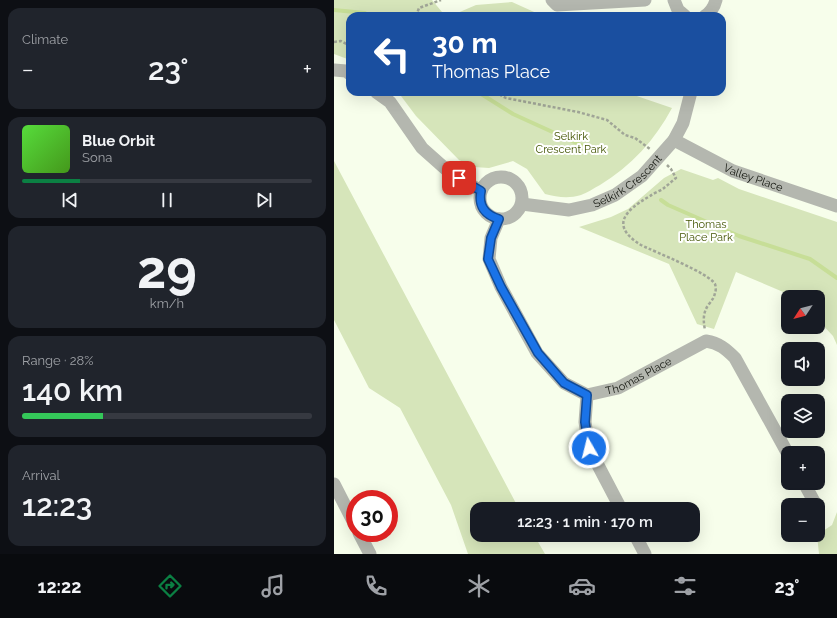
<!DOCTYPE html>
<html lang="en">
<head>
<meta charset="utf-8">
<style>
  :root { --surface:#171b24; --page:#20242c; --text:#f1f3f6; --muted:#9ea1a6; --line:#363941; --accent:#0b8043 }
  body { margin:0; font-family:Raleway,sans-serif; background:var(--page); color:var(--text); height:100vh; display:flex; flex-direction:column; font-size:15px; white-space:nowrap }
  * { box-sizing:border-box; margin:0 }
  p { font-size:13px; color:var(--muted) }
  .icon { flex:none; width:22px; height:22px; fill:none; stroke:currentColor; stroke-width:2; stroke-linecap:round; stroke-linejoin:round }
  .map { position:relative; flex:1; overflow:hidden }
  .sheet { display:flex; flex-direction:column; gap:8px; padding:8px; background:#0d0f14; width:334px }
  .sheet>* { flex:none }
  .top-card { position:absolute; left:12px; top:12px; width:380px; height:84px; border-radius:12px; box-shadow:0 4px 16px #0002; background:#1a4fa0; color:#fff; overflow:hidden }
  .needle { width:26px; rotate:234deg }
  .buttons { position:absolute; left:447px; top:290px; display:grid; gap:8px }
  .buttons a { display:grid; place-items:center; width:44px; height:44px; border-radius:8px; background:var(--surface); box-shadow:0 4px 16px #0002; font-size:20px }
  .speed { position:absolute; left:12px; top:490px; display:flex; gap:8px; font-size:20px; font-weight:700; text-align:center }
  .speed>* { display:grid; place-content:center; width:52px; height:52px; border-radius:50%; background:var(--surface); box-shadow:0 4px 16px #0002; line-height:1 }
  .speed .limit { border:6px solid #d22; background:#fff; color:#111 }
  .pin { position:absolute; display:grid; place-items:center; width:34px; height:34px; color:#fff; margin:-17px; border-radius:8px; box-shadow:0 2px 6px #0006 }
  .me { position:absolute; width:44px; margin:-22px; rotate:352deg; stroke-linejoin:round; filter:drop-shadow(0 0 3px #0008) }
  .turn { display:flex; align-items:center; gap:14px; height:84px; padding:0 20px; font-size:18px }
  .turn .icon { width:52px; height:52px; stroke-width:2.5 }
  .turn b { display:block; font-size:28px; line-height:34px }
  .big { font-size:30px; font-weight:600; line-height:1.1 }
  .sheet .card { flex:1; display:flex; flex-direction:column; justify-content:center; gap:6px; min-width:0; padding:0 14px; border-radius:12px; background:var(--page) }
  .sheet .dial { align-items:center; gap:0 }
  .dial b { font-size:52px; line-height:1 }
  .song { display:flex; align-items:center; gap:12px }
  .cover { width:48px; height:48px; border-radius:6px; background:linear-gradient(135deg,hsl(110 70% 55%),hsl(100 70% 35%)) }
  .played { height:4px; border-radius:2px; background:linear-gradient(90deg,var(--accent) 20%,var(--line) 20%) }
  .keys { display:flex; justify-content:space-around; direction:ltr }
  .heat { display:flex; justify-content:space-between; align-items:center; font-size:22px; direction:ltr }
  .charge { height:6px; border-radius:3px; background:linear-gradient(90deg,#34c759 28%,var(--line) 0) }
  .trip { position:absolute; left:136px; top:502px; width:230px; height:40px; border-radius:12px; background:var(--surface); box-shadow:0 4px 16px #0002; font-weight:600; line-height:40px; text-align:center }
  .tab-bar { display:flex; height:64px; justify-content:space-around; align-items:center; background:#090b0e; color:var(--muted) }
  .tab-bar .icon { width:28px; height:28px }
  .tab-bar .selected { color:var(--accent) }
  .tab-bar b { font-size:18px; color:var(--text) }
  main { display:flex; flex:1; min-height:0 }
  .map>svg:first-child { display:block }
  .green { fill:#d6e5ba }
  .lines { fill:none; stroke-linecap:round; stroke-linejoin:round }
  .stream { stroke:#c7de97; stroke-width:4 }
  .path { stroke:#a0a597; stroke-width:2.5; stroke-dasharray:3 2; stroke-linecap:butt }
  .street { stroke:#b4b7af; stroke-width:13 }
  .route-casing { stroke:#114b97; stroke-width:10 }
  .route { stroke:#1a73e8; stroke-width:7 }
  .labels { text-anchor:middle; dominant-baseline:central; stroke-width:4; stroke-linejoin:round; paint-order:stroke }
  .park-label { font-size:11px; fill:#435503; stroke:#fff }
  .street-label { font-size:11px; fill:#12150e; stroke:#fff }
</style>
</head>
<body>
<main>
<section class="sheet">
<div class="card"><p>Climate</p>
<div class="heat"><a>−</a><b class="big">23°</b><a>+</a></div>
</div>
<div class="card">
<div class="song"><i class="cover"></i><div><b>Blue Orbit</b><p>Sona</p></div></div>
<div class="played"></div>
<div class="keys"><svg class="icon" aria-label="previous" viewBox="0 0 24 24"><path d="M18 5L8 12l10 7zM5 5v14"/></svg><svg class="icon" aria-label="pause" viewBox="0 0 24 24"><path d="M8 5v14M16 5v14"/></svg><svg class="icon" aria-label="next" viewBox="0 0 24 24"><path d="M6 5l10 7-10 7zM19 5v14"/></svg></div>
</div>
<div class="card dial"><b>29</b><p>km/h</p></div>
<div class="card"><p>Range · 28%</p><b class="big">140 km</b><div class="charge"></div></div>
<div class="card"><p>Arrival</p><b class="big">12:23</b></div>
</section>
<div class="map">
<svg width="503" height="554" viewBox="0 0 503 554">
  <rect width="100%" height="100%" fill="#f7feeb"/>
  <g class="green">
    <polygon points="0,0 98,0 108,12 121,14 142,5 178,2 209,16 16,16 16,60 0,54"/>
    <path d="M64,92H291L338,108C321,140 297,166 266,185C260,188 253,193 247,195C234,199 223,197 211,194L193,169L179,161L155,168L140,167L125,160L82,116Z"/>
    <polygon points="0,161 185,509 143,509 143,535 200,535 211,554 134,554 117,505 66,408 35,388 0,320"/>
    <polygon points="347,169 379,180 384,178 405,189 503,222 503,345 499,336 484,320 484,297 461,297 402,272 380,329 363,324 335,264 245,227 277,217 294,209 330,178"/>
    <polygon points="503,512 503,554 485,554 483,535 498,525"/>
  </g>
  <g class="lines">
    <g class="stream">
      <polyline points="0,10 31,13 35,16"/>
      <polyline points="144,92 179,114 258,150"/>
      <polyline points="327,200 334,205 405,236 476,259 503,278"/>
    </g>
    <g class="path">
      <polyline points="82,16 85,8 107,0"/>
      <polyline points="0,42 7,41 16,46"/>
      <polyline points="161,92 172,98 244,112 273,120 291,135 301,138 316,149"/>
      <path d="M333,165L337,169L342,178C338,181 334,185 330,188C326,191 320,193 316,196C290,211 276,226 307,245C321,252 375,273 381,284C382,287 382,291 381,293C380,298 378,300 375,304C369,312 369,320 371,330"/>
    </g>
    <g class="street">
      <polyline points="218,0 223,5 311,0"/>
      <polyline points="340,0 344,10 351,16"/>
      <path d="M371,16C377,12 380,8 382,0"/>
      <polyline points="0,70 12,71 16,74"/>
      <polyline points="42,92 56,102 88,148 115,172 147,191"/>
      <path id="s1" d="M340,140L399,171L503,206"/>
      <circle cx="167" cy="198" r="21"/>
      <path id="s2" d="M188,204L235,210L258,205L281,195L308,176L340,140L349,123L357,92"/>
      <path id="s3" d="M165,219L157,238L155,259L167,287L203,353L230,383L253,395L284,388L372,341C385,343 392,349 401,358L454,454"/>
      <polyline points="253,395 251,422 255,448 287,509"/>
      <polyline points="470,483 482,505"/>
      <polyline points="0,484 21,525"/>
      <polyline points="25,533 36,554"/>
      <polyline points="301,535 311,554"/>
    </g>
  </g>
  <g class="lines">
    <g class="route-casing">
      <path id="route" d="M125,178L147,191C144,206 151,215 165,219L157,238L154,259L167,287L204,353L230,383L253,395L251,422L255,448"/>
    </g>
    <use href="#route" class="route"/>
  </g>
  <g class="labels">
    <g class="park-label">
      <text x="237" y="136">Selkirk<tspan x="237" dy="13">Crescent Park</tspan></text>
      <text x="372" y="224">Thomas<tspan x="372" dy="13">Place Park</tspan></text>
    </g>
    <g class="street-label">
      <text stroke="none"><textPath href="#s1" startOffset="88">Valley Place</textPath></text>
      <text stroke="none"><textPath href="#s2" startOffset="114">Selkirk Crescent</textPath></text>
      <text stroke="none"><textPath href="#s3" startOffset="269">Thomas Place</textPath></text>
    </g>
  </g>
</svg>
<div class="buttons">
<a><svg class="needle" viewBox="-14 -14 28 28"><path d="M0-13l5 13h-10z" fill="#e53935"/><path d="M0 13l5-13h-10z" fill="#9ea1a6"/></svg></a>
<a><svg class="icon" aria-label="sound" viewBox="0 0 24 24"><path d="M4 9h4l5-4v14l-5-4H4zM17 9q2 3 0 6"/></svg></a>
<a><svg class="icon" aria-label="layers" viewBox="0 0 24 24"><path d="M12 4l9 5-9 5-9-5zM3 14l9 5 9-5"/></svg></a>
<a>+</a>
<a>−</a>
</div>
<div class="speed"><div class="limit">30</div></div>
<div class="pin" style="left:125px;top:178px;background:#d93025"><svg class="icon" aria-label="arrive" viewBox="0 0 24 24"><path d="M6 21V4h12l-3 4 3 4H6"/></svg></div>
<svg class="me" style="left:255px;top:448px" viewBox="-20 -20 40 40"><circle r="17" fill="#1a73e8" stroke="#fff" stroke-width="3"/><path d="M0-11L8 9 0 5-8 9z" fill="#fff"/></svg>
<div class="trip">12:23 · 1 min · 170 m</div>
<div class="top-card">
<div class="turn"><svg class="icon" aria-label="left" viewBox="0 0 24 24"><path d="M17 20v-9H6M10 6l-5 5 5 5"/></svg><div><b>30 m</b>Thomas Place</div></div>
</div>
</div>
</main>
<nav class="tab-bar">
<b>12:22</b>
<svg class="icon selected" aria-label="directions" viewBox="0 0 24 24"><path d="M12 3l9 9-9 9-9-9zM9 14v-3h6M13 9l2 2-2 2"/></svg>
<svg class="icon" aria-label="music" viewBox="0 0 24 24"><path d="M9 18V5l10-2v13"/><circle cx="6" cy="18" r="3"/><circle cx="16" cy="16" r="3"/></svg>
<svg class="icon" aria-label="phone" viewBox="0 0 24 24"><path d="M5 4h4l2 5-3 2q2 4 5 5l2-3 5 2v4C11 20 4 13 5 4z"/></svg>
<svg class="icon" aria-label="climate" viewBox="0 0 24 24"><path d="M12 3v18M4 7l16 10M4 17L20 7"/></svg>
<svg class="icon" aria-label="car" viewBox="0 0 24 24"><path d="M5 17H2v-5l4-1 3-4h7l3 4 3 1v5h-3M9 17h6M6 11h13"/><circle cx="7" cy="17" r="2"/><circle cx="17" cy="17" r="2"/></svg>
<svg class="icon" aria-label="filters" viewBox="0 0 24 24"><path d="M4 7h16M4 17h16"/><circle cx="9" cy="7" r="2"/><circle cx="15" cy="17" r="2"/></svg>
<b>23°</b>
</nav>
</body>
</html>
